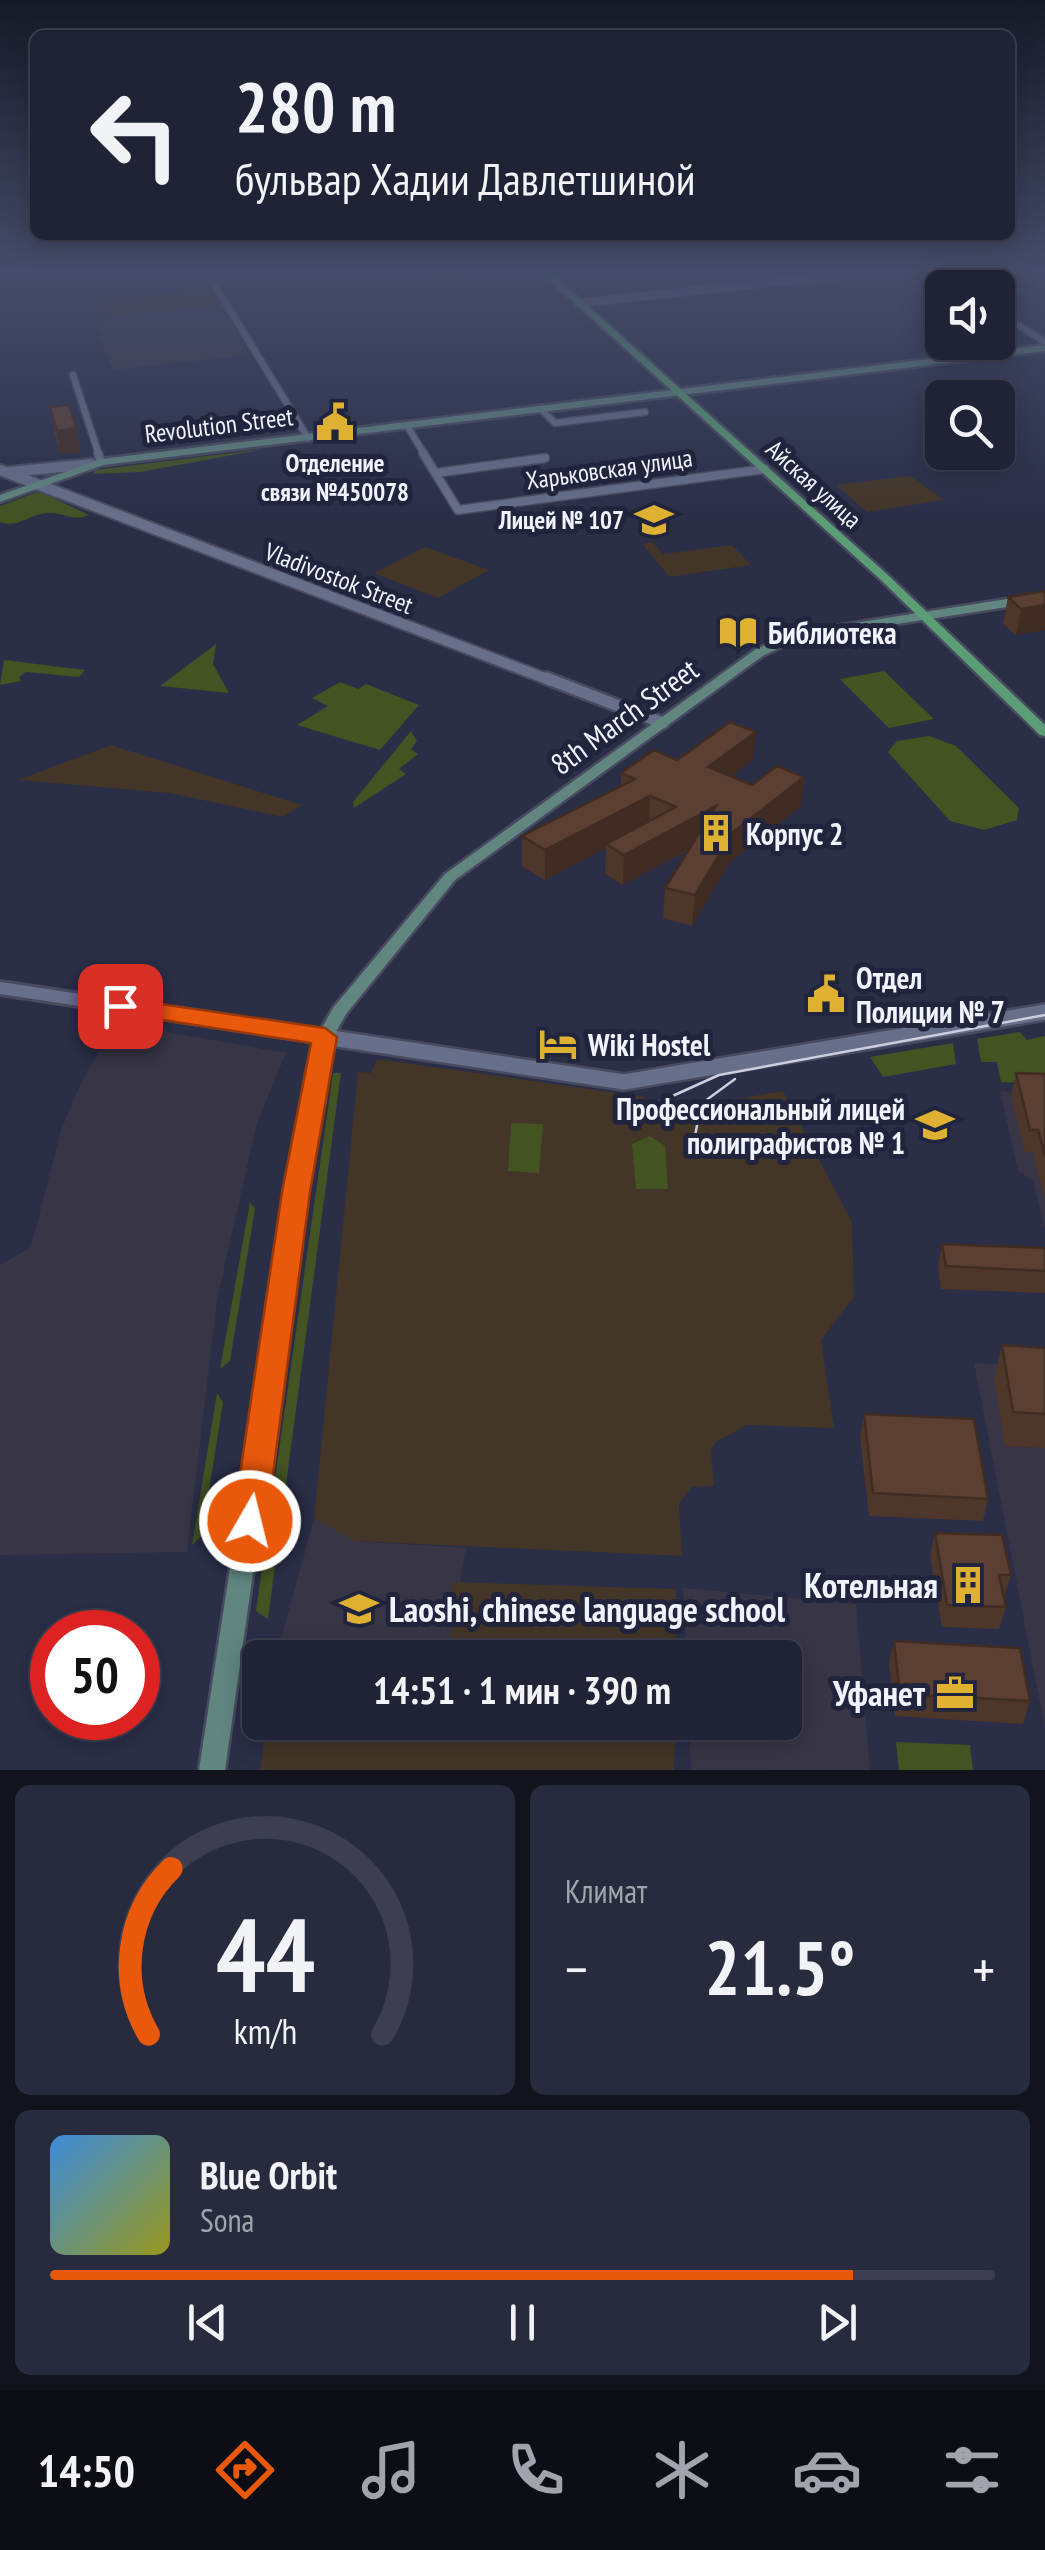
<!DOCTYPE html>
<html lang="ru">
<head>
<meta charset="utf-8">
<style>
  :root { --surface:#202235; --page:#282a3d; --text:#f1f3f6; --muted:#a2a4ad; --line:#3d3f50; --accent:#ea580c }
  body { margin:0; font-family:"PT Sans Narrow",sans-serif; background:var(--page); color:var(--text); height:100vh; display:flex; flex-direction:column; font-size:38px; white-space:nowrap }
  * { box-sizing:border-box; margin:0 }
  p { font-size:32px; color:var(--muted) }
  .icon { flex:none; width:55px; height:55px; fill:none; stroke:currentColor; stroke-width:2; stroke-linecap:round; stroke-linejoin:round }
  .map { position:relative; height:1770px; overflow:hidden }
  .details { display:flex; flex-direction:column; gap:15px; padding:15px; background:#12131d; flex:1 }
  .details>* { flex:none }
  .banner { position:absolute; left:30px; top:30px; width:985px; height:210px; border-radius:15px; box-shadow:0 5px 25px #0003,0 0 0 2px var(--line); background:#202235; color:var(--text); overflow:hidden }
  .fabs { position:absolute; left:925px; top:270px; display:grid; gap:20px }
  .fabs a { display:grid; place-items:center; width:90px; height:90px; border-radius:15px; background:var(--surface); box-shadow:0 5px 25px #0003,0 0 0 2px var(--line); font-size:50px }
  .speed { position:absolute; left:30px; top:1610px; display:flex; gap:20px; font-size:50px; font-weight:700; text-align:center }
  .speed>* { display:grid; place-content:center; width:130px; height:130px; border-radius:50%; background:var(--surface); box-shadow:0 5px 25px #0003,0 0 0 2px var(--line); line-height:1 }
  .speed .limit { border:15px solid #d22; background:#fff; color:#111 }
  .pin { position:absolute; display:grid; place-items:center; width:85px; height:85px; color:#fff; margin:-42px; border-radius:20px; box-shadow:0 5px 15px #0006 }
  .me { position:absolute; width:110px; margin:-55px; rotate:8deg; stroke-linejoin:round; filter:drop-shadow(0 0 8px #0008) }
  .turn { display:flex; align-items:center; gap:35px; height:210px; padding:0 40px; font-size:45px }
  .turn .icon { width:130px; height:130px; stroke-width:2.5 }
  .turn b { display:block; font-size:70px; line-height:85px }
  .big { font-size:75px; font-weight:800; line-height:1.1 }
  .details .tile { flex:1; display:flex; flex-direction:column; justify-content:center; gap:15px; min-width:0; padding:0 35px; border-radius:15px; background:var(--page) }
  .details .dial { align-items:center; gap:0 }
  .dial svg { height:260px; overflow:visible; fill:none; stroke:var(--line); stroke-width:7; stroke-linecap:round; text-anchor:middle }
  .dial text { fill:var(--text); stroke:none }
  .song { display:flex; align-items:center; gap:30px }
  .cover { width:120px; height:120px; border-radius:15px; background:linear-gradient(135deg,hsl(210 70% 55%),hsl(60 70% 35%)) }
  .played { height:10px; border-radius:5px; background:linear-gradient(90deg,var(--accent) 85%,var(--line) 85%) }
  .keys { display:flex; justify-content:space-around; direction:ltr }
  .heat { display:flex; justify-content:space-between; align-items:center; font-size:55px; direction:ltr }
  .details .tiles { flex:1; display:grid; gap:15px; grid-template-columns:1fr 1fr }
  .tile:last-child { grid-column:span 2 }
  .trip { position:absolute; left:242px; top:1640px; width:560px; height:100px; border-radius:15px; background:var(--surface); box-shadow:0 5px 25px #0003,0 0 0 2px var(--line); font-weight:800; line-height:100px; text-align:center }
  .tab-bar { display:flex; height:160px; justify-content:space-around; align-items:center; background:#0d0e15; color:var(--muted) }
  .tab-bar .icon { width:70px; height:70px }
  .tab-bar .on { color:var(--accent) }
  .tab-bar b { font-size:45px; color:var(--text) }
  .map>svg:first-child { display:block }
  .commercial { fill:#383546 }
  .industrial { fill:#433527 }
  .green { fill:#435322 }
  .lines { fill:none; stroke-linecap:round; stroke-linejoin:round }
  .minor-far2-casing { stroke:#484b5f; stroke-width:9 }
  .minor-far1-casing { stroke:#484b5f; stroke-width:11 }
  .minor-casing { stroke:#484b5f; stroke-width:18 }
  .tertiary-far3-casing { stroke:#484b5f; stroke-width:10 }
  .tertiary-far2-casing { stroke:#484b5f; stroke-width:14 }
  .tertiary-far1-casing { stroke:#484b5f; stroke-width:16 }
  .tertiary-casing { stroke:#484b5f; stroke-width:20 }
  .secondary-casing { stroke:#484b5f; stroke-width:5 }
  .primary-casing { stroke:#484b5f; stroke-width:5 }
  .minor-far2 { stroke:#686f8b; stroke-width:6 }
  .minor-far1 { stroke:#686f8b; stroke-width:8 }
  .minor { stroke:#686f8b; stroke-width:12 }
  .tertiary-far3 { stroke:#686f8b; stroke-width:8 }
  .tertiary-far2 { stroke:#686f8b; stroke-width:10 }
  .tertiary-far1 { stroke:#686f8b; stroke-width:11 }
  .tertiary { stroke:#686f8b; stroke-width:15 }
  .secondary { fill:#618680; fill-rule:evenodd }
  .primary { fill:#5b9e75; fill-rule:evenodd }
  .tram { stroke:#cdcfdd; stroke-width:2.5 }
  .wall { fill:#4e362b }
  .shaded-wall { fill:#402c23 }
  .building { fill:#5b3f32; stroke:#402c23; stroke-width:2.5 }
  .route { fill:#ea580c; stroke:#983908; stroke-width:2.5 }
  .labels { text-anchor:middle; dominant-baseline:central; stroke-width:10; stroke-linejoin:round; paint-order:stroke }
  .far-street-label { font-size:25px; fill:#f1f3fe; stroke:#20243c }
  .far-poi-label { font-size:25px; font-weight:bold; fill:#f1f3fe; stroke:#20243c }
  .poi-label { font-size:30px; font-weight:bold; fill:#f1f3fe; stroke:#20243c; text-anchor:start }
  .street-label { font-size:30px; fill:#f1f3fe; stroke:#20243c }
  .near-poi-label { font-size:35px; font-weight:bold; fill:#f1f3fe; stroke:#20243c; text-anchor:end }
</style>
</head>
<body>
<div class="map">
<svg width="1045" height="1770" viewBox="0 0 1045 1770">
  <rect width="100%" height="100%" fill="#2a2e47"/>
  <g class="commercial">
    <polygon points="222,305 249,355 113,370 94,323 110,316"/>
    <polygon points="118,1023 286,1053 257,1123 217,1300 187,1552 0,1555 0,1265 31,1247 61,1130 82,1080"/>
    <polygon points="1000,1091 1045,1094 1045,1229 1033,1181 1018,1171"/>
    <polygon points="974,1363 1045,1366 1045,1729"/>
    <polygon points="314,1518 354,1541 466,1548 460,1582 452,1582 450,1657 364,1657 357,1646 279,1646"/>
    <polygon points="683,1588 856,1604 870,1770 691,1770 689,1723 785,1722 785,1658 686,1657"/>
  </g>
  <g class="industrial">
    <polygon points="212,288 222,305 110,316 103,299"/>
    <polygon points="911,476 944,500 867,512 836,485"/>
    <polygon points="652,542 663,554 732,545 751,565 670,577 642,544"/>
    <polygon points="425,547 489,570 438,598 374,573"/>
    <polygon points="111,745 302,805 283,817 169,793 18,780"/>
    <polygon points="377,1059 645,1097 643,1102 654,1113 783,1091 852,1222 854,1297 821,1340 834,1428 747,1425 716,1442 711,1450 714,1486 692,1487 679,1504 682,1556 354,1541 314,1518 358,1072 371,1073"/>
    <polygon points="452,1582 676,1589 676,1657 450,1657"/>
    <polygon points="279,1646 357,1646 364,1657 277,1657"/>
    <polygon points="267,1723 675,1723 674,1770 260,1770"/>
  </g>
  <g class="green">
    <polygon points="265,449 140,472 93,474 95,470"/>
    <path d="M37,492L45,494L89,515C71,522 65,512 48,513C29,513 20,529 0,522V506Z"/>
    <polygon points="216,644 213,664 229,693 160,686"/>
    <polygon points="4,660 85,670 79,677 26,672 19,677 21,681 0,685"/>
    <polygon points="884,671 934,719 889,728 840,679"/>
    <polygon points="340,682 358,689 366,684 419,705 380,750 297,725 328,706 312,698"/>
    <polygon points="411,731 417,741 411,749 418,754 399,769 406,774 354,808 353,802"/>
    <polygon points="929,736 956,746 1019,808 1017,820 984,830 950,821 888,752 897,741"/>
    <polygon points="1020,1032 1027,1040 1045,1036 1045,1084 1001,1082 997,1062 981,1062 977,1039"/>
    <polygon points="953,1043 956,1064 883,1077 870,1057"/>
    <polygon points="333,1073 341,1073 268,1619 256,1611"/>
    <polygon points="511,1123 543,1124 539,1173 508,1171"/>
    <polygon points="650,1136 665,1146 668,1189 636,1189 632,1144"/>
    <polygon points="250,1202 255,1209 230,1361 220,1369"/>
    <polygon points="217,1393 223,1402 202,1535 192,1545"/>
    <polygon points="896,1742 970,1745 973,1770 899,1770"/>
  </g>
  <g class="lines">
    <g class="minor-far2-casing">
      <g id="minor-far2">
        <polyline points="208,274 308,438"/>
        <polyline points="937,274 958,288"/>
        <polyline points="998,312 1045,342"/>
        <polyline points="73,375 99,455"/>
        <polyline points="541,409 555,423 645,412"/>
        <polyline points="407,426 425,455"/>
      </g>
    </g>
    <g class="minor-far1-casing">
      <g id="minor-far1">
        <polyline points="98,453 101,462"/>
        <polyline points="423,453 458,510 765,469"/>
        <polyline points="436,473 545,458"/>
      </g>
    </g>
    <g class="minor-casing">
      <polyline id="minor" points="0,988 325,1037"/>
    </g>
    <g class="tertiary-far3-casing">
      <polyline id="tertiary-far3" points="579,303 850,274"/>
    </g>
    <g class="tertiary-far2-casing">
      <g id="tertiary-far2">
        <polyline points="0,470 552,681"/>
        <polyline points="9,472 91,464"/>
      </g>
    </g>
    <g class="tertiary-far1-casing">
      <polyline id="tertiary-far1" points="546,678 663,723"/>
    </g>
    <g class="tertiary-casing">
      <polyline id="tertiary" points="325,1037 624,1082 1045,1012"/>
    </g>
    <g class="secondary-casing">
      <g id="secondary">
        <polygon points="1045,345 1045,351 103,465 0,502 0,495 101,459"/>
        <polygon points="1045,593 1045,601 800,639 764,655 455,880 346,1014 333,1037 324,1073 225,1770 199,1770 306,1073 317,1037 333,1008 445,874 756,649 797,632"/>
      </g>
    </g>
    <g class="primary-casing">
      <polygon id="primary" points="543,274 552,274 889,576 1045,725 1045,736 1040,735 881,580"/>
    </g>
    <use href="#minor-far2" class="minor-far2"/>
    <use href="#minor-far1" class="minor-far1"/>
    <use href="#minor" class="minor"/>
    <use href="#tertiary-far3" class="tertiary-far3"/>
    <use href="#tertiary-far2" class="tertiary-far2"/>
    <use href="#tertiary-far1" class="tertiary-far1"/>
    <use href="#tertiary" class="tertiary"/>
    <use href="#secondary" class="secondary"/>
    <use href="#primary" class="primary"/>
    <g class="tram">
      <polyline points="648,1107 719,1075 1045,1015"/>
      <polyline points="695,1136 701,1104 735,1079"/>
    </g>
  </g>
  <g class="wall">
    <polygon points="50,407 80,452 60,454 54,430"/>
    <polygon points="1045,591 1016,635 1003,624 1008,597"/>
    <polygon points="677,760 753,760 732,776 752,785 804,777 801,806 730,862 692,926 663,918 665,888 689,850 623,885 605,874 606,848 545,880 522,866 522,836 621,786 621,773"/>
    <polygon points="1016,1073 1045,1074 1045,1199 1033,1152 1025,1152 1011,1095"/>
    <polygon points="942,1244 1045,1248 1045,1293 941,1289 938,1266"/>
    <polygon points="1002,1345 1045,1348 1045,1448 1005,1446 994,1379"/>
    <polygon points="864,1414 988,1499 983,1521 869,1516 860,1437"/>
    <polygon points="935,1533 1011,1575 1004,1597 1006,1607 999,1629 942,1627 930,1555"/>
    <polygon points="894,1641 1030,1701 1023,1724 895,1716 889,1663"/>
  </g>
  <g class="shaded-wall">
    <polygon points="457,274 457,277 440,279 440,276"/>
    <polygon points="76,428 80,452 60,454 57,431"/>
    <polygon points="1045,605 1045,630 1016,635 1021,609"/>
    <polygon points="756,732 753,760 706,796 708,767"/>
    <polygon points="804,777 801,806 730,862 692,926 695,895 733,832"/>
    <polygon points="650,796 649,826 606,844 606,848 545,880 545,850"/>
    <polygon points="716,806 714,836 623,885 624,855"/>
  </g>
  <g class="building">
    <polygon points="69,405 76,428 57,431 50,407"/>
    <polygon points="1045,591 1045,605 1021,609 1008,597"/>
    <polygon points="730,722 756,732 708,767 752,785 777,766 804,777 733,832 695,895 665,888 716,806 624,855 606,844 676,807 650,796 545,850 522,836 635,779 621,773 654,750 677,760"/>
    <polygon points="1016,1073 1045,1074 1045,1156 1038,1130 1030,1130"/>
    <polygon points="942,1244 1045,1248 1045,1271 946,1266"/>
    <polygon points="1002,1345 1045,1348 1045,1414 1013,1412"/>
    <polygon points="864,1414 974,1419 988,1499 873,1493"/>
    <polygon points="935,1533 1002,1535 1011,1575 999,1575 1006,1607 947,1605"/>
    <polygon points="894,1641 1020,1648 1030,1701 900,1694"/>
  </g>
  <linearGradient id="sky" x2="0" y2="1"><stop stop-color="#171927"/><stop offset="0.52" stop-color="#444c69"/><stop offset="1" stop-color="#444c69" stop-opacity="0"/></linearGradient>
  <rect width="1045" height="522" fill="url(#sky)"/>
  <polygon class="route" points="120,998 325,1028 337,1037 310,1192 267,1521 262,1531 250,1536 238,1531 233,1521 282,1192 311,1043 111,1012 108,1006"/>
  <defs>
    <g id="civic-bare" transform="scale(3)"><path d="M-.6-6.5H3V-4.5H.6V-3L4-1V1h2V6H-6V1h2V-1L-.6-3ZM-1.2 2.5V6h2.4V2.5Z" fill="#dfb133" stroke="#20243c" stroke-width="2.5" paint-order="stroke"/></g>
    <g id="school-bare" transform="scale(3)"><path d="M0-5L7-2L0 1L-7-2ZM-4 1L0 2.5L4 1V4Q0 6-4 4Z" fill="#dfb133" stroke="#20243c" stroke-width="2.5" paint-order="stroke"/></g>
    <g id="library-bare" transform="scale(3)"><path d="M-6-4Q-3-5.5-.7-3.5V5Q-3 3-6 4ZM6-4Q3-5.5 .7-3.5V5Q3 3 6 4Z" fill="#dfb133" stroke="#20243c" stroke-width="2.5" paint-order="stroke"/></g>
    <g id="building-bare" transform="scale(3)"><path d="M-4-6H4V6H1V3H-1V6H-4ZM-2.5-4.3h1.7v1.8h-1.7ZM.8-4.3h1.7v1.8H.8ZM-2.5-1h1.7V.8h-1.7ZM.8-1h1.7V.8H.8Z" fill="#dfb133" stroke="#20243c" stroke-width="2.5" paint-order="stroke"/></g>
    <g id="hotel-bare" transform="scale(3)"><path d="M-6-4.5h1.5V1H6V5H4.5V3h-9V5H-6ZM-4 0a1.8 1.8 0 1 1 3.6 0ZM.5 0V-2.5h3Q6-2.5 6 0Z" fill="#dfb133" stroke="#20243c" stroke-width="2.5" paint-order="stroke"/></g>
    <g id="university-bare" transform="scale(3)"><path d="M0-5L7-2L0 1L-7-2ZM-4 1L0 2.5L4 1V4Q0 6-4 4Z" fill="#dfb133" stroke="#20243c" stroke-width="2.5" paint-order="stroke"/></g>
    <g id="office-bare" transform="scale(3)"><path d="M-6-3h4V-5.5h4V-3h4V5H-6ZM-1-4.5V-3h2v-1.5ZM-6 0V1H6V0Z" fill="#dfb133" stroke="#20243c" stroke-width="2.5" paint-order="stroke"/></g>
  </defs>
  <g fill-rule="evenodd">
    <use href="#civic-bare" x="335" y="422"/>
    <use href="#school-bare" x="654" y="520"/>
    <use href="#library-bare" x="738" y="632"/>
    <use href="#building-bare" x="716" y="833"/>
    <use href="#civic-bare" x="826" y="994"/>
    <use href="#hotel-bare" x="558" y="1044"/>
    <use href="#university-bare" x="935" y="1125"/>
    <use href="#building-bare" x="968" y="1585"/>
    <use href="#school-bare" x="359" y="1609"/>
    <use href="#office-bare" x="955" y="1693"/>
  </g>
  <g class="labels">
    <g class="far-street-label">
      <text transform="translate(219 425) rotate(-7)">Revolution Street</text>
      <text transform="translate(609 469) rotate(-8)">Харьковская улица</text>
      <text transform="translate(814 484) rotate(42)">Айская улица</text>
      <text transform="translate(339 578) rotate(21)">Vladivostok Street</text>
    </g>
    <g class="far-poi-label">
      <text x="335" y="463">Отделение<tspan x="335" dy="29">связи №450078</tspan></text>
      <text x="624" y="520" text-anchor="end">Лицей № 107</text>
    </g>
    <g class="poi-label">
      <text x="768" y="632">Библиотека</text>
      <text x="746" y="833">Корпус 2</text>
      <text x="856" y="977">Отдел<tspan x="856" dy="34">Полиции № 7</tspan></text>
      <text x="588" y="1044">Wiki Hostel</text>
      <text x="905" y="1108" text-anchor="end">Профессиональный лицей<tspan x="905" dy="34">полиграфистов № 1</tspan></text>
    </g>
    <g class="street-label">
      <text transform="translate(624 716) rotate(-36)">8th March Street</text>
    </g>
    <g class="near-poi-label">
      <text x="938" y="1585">Котельная</text>
      <text x="389" y="1609" text-anchor="start">Laoshi, chinese language school</text>
      <text x="925" y="1693">Уфанет</text>
    </g>
  </g>
</svg>
<div class="fabs">
<a><svg class="icon" aria-label="sound" viewBox="0 0 24 24"><path d="M4 9h4l5-4v14l-5-4H4zM17 9q2 3 0 6"/></svg></a>
<a><svg class="icon" aria-label="search" viewBox="0 0 24 24"><circle cx="10" cy="10" r="6"/><path d="M15 15l6 6"/></svg></a>
</div>
<div class="speed"><div class="limit">50</div></div>
<div class="pin" style="left:120px;top:1006px;background:#d93025"><svg class="icon" aria-label="arrive" viewBox="0 0 24 24"><path d="M6 21V4h12l-3 4 3 4H6"/></svg></div>
<svg class="me" style="left:250px;top:1521px" viewBox="-20 -20 40 40"><circle r="17" fill="#ea580c" stroke="#fff" stroke-width="3"/><path d="M0-11L8 9 0 5-8 9z" fill="#fff"/></svg>
<div class="trip">14:51 · 1 мин · 390 m</div>
<div class="banner">
<div class="turn"><svg class="icon" aria-label="left" viewBox="0 0 24 24"><path d="M17 20v-9H6M10 6l-5 5 5 5"/></svg><div><b>280 m</b>бульвар Хадии Давлетшиной</div></div>
</div>
</div>
<section class="details">
<div class="tiles">
<div class="tile dial"><svg viewBox="0 0 100 80">
<path d="M14 69A42 42 0 1 1 86 69"/>
<path d="M14 69A42 42 0 0 1 21 18" stroke="#ea580c"/>
<text x="50" y="56" font-size="32" font-weight="700">44</text>
<text x="50" y="72" font-size="11">km/h</text>
</svg></div>
<div class="tile"><p>Климат</p>
<div class="heat"><a>−</a><b class="big">21.5°</b><a>+</a></div>
</div>
<div class="tile">
<div class="song"><i class="cover"></i><div><b>Blue Orbit</b><p>Sona</p></div></div>
<div class="played"></div>
<div class="keys"><svg class="icon" aria-label="previous" viewBox="0 0 24 24"><path d="M18 5L8 12l10 7zM5 5v14"/></svg><svg class="icon" aria-label="pause" viewBox="0 0 24 24"><path d="M8 5v14M16 5v14"/></svg><svg class="icon" aria-label="next" viewBox="0 0 24 24"><path d="M6 5l10 7-10 7zM19 5v14"/></svg></div>
</div>
</div>
</section>
<nav class="tab-bar">
<b>14:50</b>
<svg class="icon on" aria-label="directions" viewBox="0 0 24 24"><path d="M12 3l9 9-9 9-9-9zM9 14v-3h6M13 9l2 2-2 2"/></svg>
<svg class="icon" aria-label="music" viewBox="0 0 24 24"><path d="M9 18V5l10-2v13"/><circle cx="6" cy="18" r="3"/><circle cx="16" cy="16" r="3"/></svg>
<svg class="icon" aria-label="phone" viewBox="0 0 24 24"><path d="M5 4h4l2 5-3 2q2 4 5 5l2-3 5 2v4C11 20 4 13 5 4z"/></svg>
<svg class="icon" aria-label="climate" viewBox="0 0 24 24"><path d="M12 3v18M4 7l16 10M4 17L20 7"/></svg>
<svg class="icon" aria-label="car" viewBox="0 0 24 24"><path d="M5 17H2v-5l4-1 3-4h7l3 4 3 1v5h-3M9 17h6M6 11h13"/><circle cx="7" cy="17" r="2"/><circle cx="17" cy="17" r="2"/></svg>
<svg class="icon" aria-label="filters" viewBox="0 0 24 24"><path d="M4 7h16M4 17h16"/><circle cx="9" cy="7" r="2"/><circle cx="15" cy="17" r="2"/></svg>
</nav>
</body>
</html>
